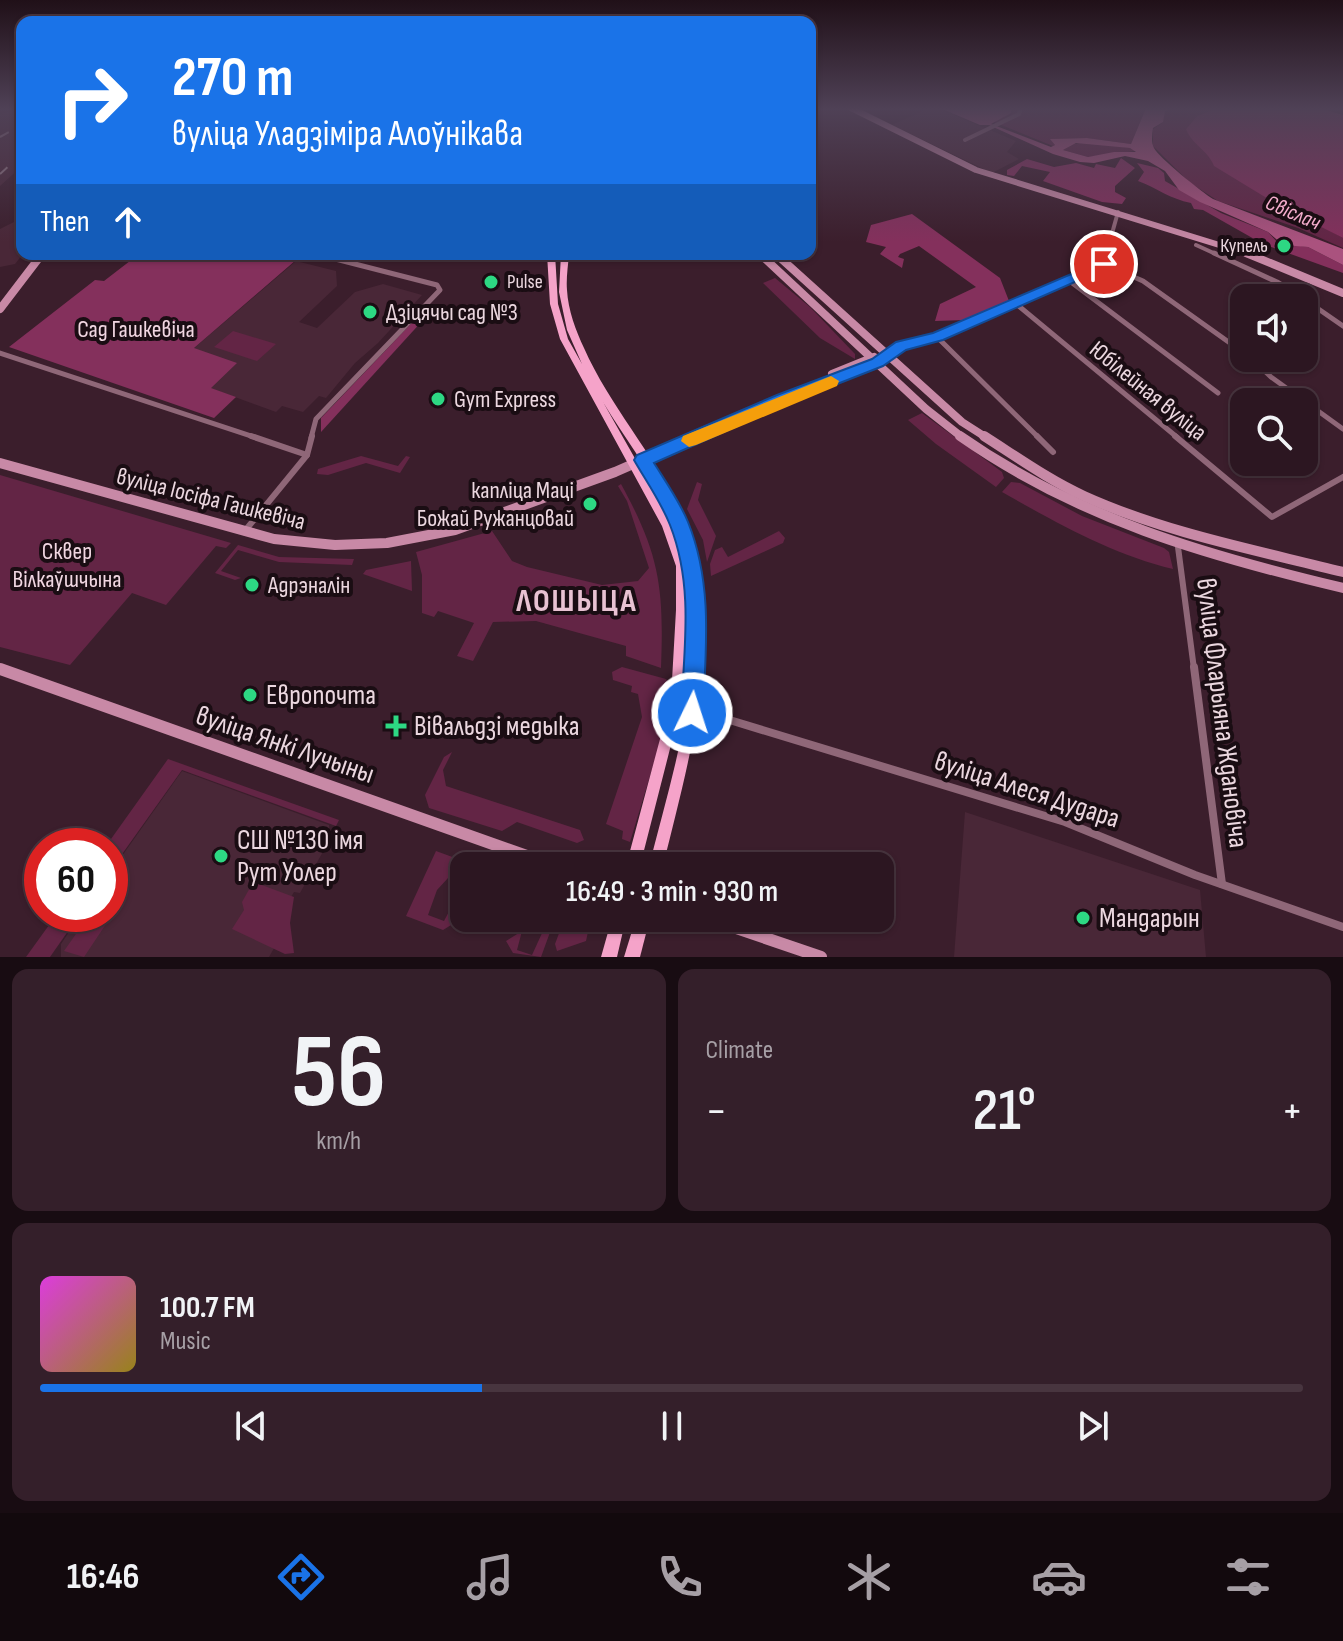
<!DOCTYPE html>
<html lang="en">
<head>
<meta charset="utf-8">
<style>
  :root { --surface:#2c1621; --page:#341f2a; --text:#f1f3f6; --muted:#a69fa5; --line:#48353f; --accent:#1a73e8 }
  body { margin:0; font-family:"Sofia Sans Condensed",sans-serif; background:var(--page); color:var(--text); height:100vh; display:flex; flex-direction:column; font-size:30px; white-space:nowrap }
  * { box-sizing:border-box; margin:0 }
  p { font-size:26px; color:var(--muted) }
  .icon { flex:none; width:44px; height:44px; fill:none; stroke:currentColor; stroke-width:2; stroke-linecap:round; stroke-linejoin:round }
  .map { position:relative; height:957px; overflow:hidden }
  .drawer { display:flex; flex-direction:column; gap:12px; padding:12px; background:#180c12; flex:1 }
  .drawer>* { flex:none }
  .banner { position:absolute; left:16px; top:16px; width:800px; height:244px; border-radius:16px; box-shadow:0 2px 6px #0004,0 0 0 2px var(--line); background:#1a73e8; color:#fff; overflow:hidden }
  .fabs { position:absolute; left:1230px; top:284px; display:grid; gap:16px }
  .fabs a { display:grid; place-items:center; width:88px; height:88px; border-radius:16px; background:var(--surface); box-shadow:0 2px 6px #0004,0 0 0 2px var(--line); font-size:40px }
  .speed { position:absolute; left:24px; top:828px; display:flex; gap:16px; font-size:40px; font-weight:700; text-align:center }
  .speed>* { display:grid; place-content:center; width:104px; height:104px; border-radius:50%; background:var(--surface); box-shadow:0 2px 6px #0004,0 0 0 2px var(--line); line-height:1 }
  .speed .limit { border:12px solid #d22; background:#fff; color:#111 }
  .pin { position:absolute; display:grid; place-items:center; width:68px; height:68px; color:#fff; margin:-34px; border:4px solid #fff; border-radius:50%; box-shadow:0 2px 8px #0007 }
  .me { position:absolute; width:88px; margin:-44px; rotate:4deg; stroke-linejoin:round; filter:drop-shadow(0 0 6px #0008) }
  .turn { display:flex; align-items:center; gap:28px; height:168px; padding:0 24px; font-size:36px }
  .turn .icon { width:104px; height:104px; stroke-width:2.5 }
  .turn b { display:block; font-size:56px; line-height:68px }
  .then { display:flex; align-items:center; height:76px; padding:0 24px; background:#0003; gap:16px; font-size:30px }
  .big { font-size:60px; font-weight:600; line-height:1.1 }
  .drawer .tile { flex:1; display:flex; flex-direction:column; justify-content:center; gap:12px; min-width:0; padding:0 28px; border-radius:16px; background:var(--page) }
  .drawer .dial { align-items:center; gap:0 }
  .dial b { font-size:104px; line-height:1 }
  .song { display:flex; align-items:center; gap:24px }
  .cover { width:96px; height:96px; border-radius:12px; background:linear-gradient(135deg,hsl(300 70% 55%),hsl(50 70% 35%)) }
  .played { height:8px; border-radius:4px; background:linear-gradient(90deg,var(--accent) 35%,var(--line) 35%) }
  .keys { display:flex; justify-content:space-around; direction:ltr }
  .heat { display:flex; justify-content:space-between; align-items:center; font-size:44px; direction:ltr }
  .drawer .tiles { flex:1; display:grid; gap:12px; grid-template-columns:1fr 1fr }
  .tile:last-child { grid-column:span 2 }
  .trip { position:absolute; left:450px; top:852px; width:444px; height:80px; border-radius:16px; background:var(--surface); box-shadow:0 2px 6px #0004,0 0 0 2px var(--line); font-weight:600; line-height:80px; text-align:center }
  .dock { display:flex; height:128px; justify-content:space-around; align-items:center; background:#12090d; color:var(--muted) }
  .dock .icon { width:56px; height:56px }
  .dock .selected { color:var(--accent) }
  .dock b { font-size:36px; color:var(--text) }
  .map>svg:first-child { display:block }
  .built { fill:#492737 }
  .green { fill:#632545 }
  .forest { fill:#84305c }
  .water { fill:#aa527e; fill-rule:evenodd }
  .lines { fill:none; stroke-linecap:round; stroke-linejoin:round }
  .street-far3 { stroke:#8f6778; stroke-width:4 }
  .street-far2 { stroke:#8f6778; stroke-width:5 }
  .street-far1 { stroke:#8f6778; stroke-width:6 }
  .street { stroke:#8f6778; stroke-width:8 }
  .secondary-far3 { stroke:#c889a6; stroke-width:6 }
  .secondary-far2 { stroke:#c889a6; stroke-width:8 }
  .secondary-far1 { stroke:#c889a6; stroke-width:10 }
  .secondary { stroke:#c889a6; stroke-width:12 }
  .primary { fill:#f5a3c9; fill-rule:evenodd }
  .rail { stroke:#947b86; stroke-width:2; stroke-dasharray:10 10; stroke-linecap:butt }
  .route { fill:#1a73e8; stroke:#114b97; stroke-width:2 }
  .slow { fill:#f59e0b }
  .poi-dot { fill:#2dd883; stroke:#1a0d13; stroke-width:3 }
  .labels { text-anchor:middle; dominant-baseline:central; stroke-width:8; stroke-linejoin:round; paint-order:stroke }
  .far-poi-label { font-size:20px; fill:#ebd7df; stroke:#1a0d13; text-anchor:end }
  .far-water-label { font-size:22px; font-style:italic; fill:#f5adcd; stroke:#1a0d13 }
  .poi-label { font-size:24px; fill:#ebd7df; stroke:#1a0d13; text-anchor:start }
  .park-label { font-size:24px; fill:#f1d7e2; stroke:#1a0d13 }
  .street-label { font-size:24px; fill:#ebd7df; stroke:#1a0d13 }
  .near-poi-label { font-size:28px; fill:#ebd7df; stroke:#1a0d13; text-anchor:start }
  .near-street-label { font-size:28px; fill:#ebd7df; stroke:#1a0d13 }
  .district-label { font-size:32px; font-weight:bold; letter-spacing:2px; fill:#e8c2d2; stroke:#1a0d13 }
</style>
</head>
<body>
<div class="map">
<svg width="1343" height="957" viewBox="0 0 1343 957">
  <rect width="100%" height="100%" fill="#3b1e2c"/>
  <g class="built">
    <polygon points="929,108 937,108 1016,141 1007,152 1019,159 992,173 892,125"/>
    <polygon points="22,109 22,166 0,186 0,114"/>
    <polygon points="22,218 23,254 15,264 0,267 0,229"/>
    <polygon points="296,261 336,271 337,286 299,322 317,328 355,292 383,284 422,295 378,343 355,363 326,398 319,396 303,412 282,406 276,412 210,388 193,349"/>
    <polygon points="182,771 329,825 330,839 300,893 294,892 278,920 287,925 269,957 61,957 61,944 81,914 110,914 110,873"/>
    <polygon points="965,812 1200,890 1206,957 954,957"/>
  </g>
  <g class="green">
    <polygon points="1011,108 1146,108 1131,144 1087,138 1051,139 1055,145 1053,146 994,122"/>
    <polygon points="1177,108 1218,108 1197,116 1186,129 1210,155 1215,166 1343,238 1343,248 1298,228 1218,201 1189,182 1153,146 1153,129 1162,123 1164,111"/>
    <polygon points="1085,142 1130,148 1136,151 1088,157 1063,150 1074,144"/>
    <polygon points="775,278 810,307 855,354 855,359 820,338 763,283"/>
    <polygon points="233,331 276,344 257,361 214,347"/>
    <polygon points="922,413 1002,472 1004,478 996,487 936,444 908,420"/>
    <polygon points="361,456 398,466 406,456 410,457 400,473 366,463 328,475 317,474 318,469"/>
    <polygon points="0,475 231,543 226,548 216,546 166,605 132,593 70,665 0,647"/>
    <polygon points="697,482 702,484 698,500 716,536 707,562 703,540 687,509"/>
    <path d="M1011,482L1020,483L1082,516L1164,548L1169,552L1173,569C1113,555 1055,522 1002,492Z"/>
    <path d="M621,484C660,555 664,588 661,668L626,656V646L536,621L493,622L473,661L457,656L474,623L438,611L434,617L422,613V575L416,552L492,531L512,561L527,567L602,585L638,581L649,568L627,501L618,486Z"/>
    <polygon points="779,531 785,538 783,543 711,576 710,564 715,550 722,547 728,557"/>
    <polygon points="238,545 279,557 354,559 352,565 279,562 238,550 221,571 241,578 235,580 215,573"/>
    <polygon points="411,561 412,591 363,574 366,570"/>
    <polygon points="622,667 666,679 672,688 664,730 630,842 622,839 623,831 606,824 642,717 638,694 631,692 632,686 613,680 612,672"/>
    <polygon points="452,752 443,770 446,786 580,830 584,840 577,843 517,822 502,831 429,808 425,795 444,757"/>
    <polygon points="168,759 339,820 336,826 182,770 110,871 110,846 106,846"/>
    <polygon points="436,851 477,866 464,866 464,880 448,878 437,890 428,915 444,921 453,904 456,922 443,930 406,916"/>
    <polygon points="259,884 294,897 290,923 294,953 285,954 232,929 244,910 242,902 251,886"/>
    <polygon points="110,892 124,897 84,957 64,951 90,914 110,914"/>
    <polygon points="57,914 80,914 50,957 26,957"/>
    <polygon points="544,918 591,918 586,941 557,951 555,944 561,928 553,924 541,957 513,953 506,941 522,931 517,950 532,955 543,931"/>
  </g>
  <g class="forest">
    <path d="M1218,108H1319L1343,115V238L1280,206L1214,166C1208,150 1192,145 1186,129L1197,116Z"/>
    <polygon points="1121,158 1135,168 1115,186 1115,192 1126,198 1122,204 1102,202 1043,181 1050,172 1022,166 1014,176 1007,175 1007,170 1027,159 1054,167 1076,163 1094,168 1096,164 1115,168"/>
    <path d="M1137,163L1158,168L1164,173L1165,181L1221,213L1268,232L1278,243L1308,247L1343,265V273L1263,244L1203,210L1194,209L1191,203C1170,199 1157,188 1138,181L1144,172Z"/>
    <polygon points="912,214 1000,278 1009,301 965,320 935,321 940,304 976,287 919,246 900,254 898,257 904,259 902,268 880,254 886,247 866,242 871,225"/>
    <polygon points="139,254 303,254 194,348 237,363 211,388 236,397 214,418 9,347 95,280 104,281"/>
    <polygon points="427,307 434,308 321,432 321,418"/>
  </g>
  <path class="water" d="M940,108H1011V113L991,124L1051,147L1055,145L1050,139L1087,138L1131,144L1146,108H1177L1165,111L1163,122L1153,128C1152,135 1151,142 1154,148C1158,157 1203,193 1213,199L1343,249V265L1308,247L1283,245L1268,232L1200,202L1179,190L1165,171L1148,161L1125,156L1094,163L1080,162L1053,154L989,125H980ZM1076,143L1130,148L1136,152H1114L1088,157L1063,150Z"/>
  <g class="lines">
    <g class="street-far3">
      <polyline points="965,140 1019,114 1021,108"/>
      <polyline points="1196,245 1218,255"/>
      <polyline points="316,254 320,255"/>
      <polyline points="1106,255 1118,212"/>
    </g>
    <g class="street-far2">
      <polyline points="1214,253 1277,282 1303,298"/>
      <polyline points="1104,264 1143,281 1244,353"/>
      <polyline points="1067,279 1218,393"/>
      <polyline points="1304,299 1343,326"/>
      <polyline points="1014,302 1178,438"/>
      <polyline points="937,337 1039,438"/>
      <polyline points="0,353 257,438"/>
      <polyline points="886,354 917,340 937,337 1104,264 1107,253"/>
      <polyline points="1251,358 1271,377 1343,429"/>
      <polyline points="311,438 316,419 440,290 437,285 316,254"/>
    </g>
    <g class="street-far1">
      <polyline points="251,436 307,455"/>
      <polyline points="1037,436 1053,452"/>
      <polyline points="1175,436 1272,517 1343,477"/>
      <polyline points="244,532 307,455 312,436"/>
      <polyline points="1178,547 1194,669"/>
    </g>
    <g class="street">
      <polyline points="1194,667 1222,884"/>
      <polyline points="692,713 723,718 1065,822 1195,875 1343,927"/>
    </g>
    <polyline class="secondary-far3" points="851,108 976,170 1252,255"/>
    <g class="secondary-far2">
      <polyline points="1246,253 1343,293"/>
      <polyline points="760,254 926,409 963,438"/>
      <polyline points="776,254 962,422 987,438"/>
      <polyline points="0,309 42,254"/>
      <polyline points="832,374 874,357"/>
      <polyline points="692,438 877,362 886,354"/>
    </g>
    <g class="secondary-far1">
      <path d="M960,436C1079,519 1204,555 1343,588"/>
      <path d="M984,436C1017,457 1049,480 1084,496C1166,533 1256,550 1343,572"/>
      <polyline points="0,463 274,539 335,545 387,543 455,530 615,472 697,436"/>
    </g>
    <g class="secondary">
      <polyline points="0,669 555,866"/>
      <polyline points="707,918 821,957"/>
    </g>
    <g class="primary">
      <path d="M547,254H555L558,304L568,339L582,364L567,330L559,292L561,254H569C568,266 566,279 567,290C568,310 576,331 584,348C615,418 674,475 695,549C723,646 686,771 663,866H649C677,756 720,629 673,518C655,476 626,441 603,402L671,522L686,566L688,610L683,698L640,866H626L671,698L676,610V566L662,526L560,339L550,304Z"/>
      <polygon points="612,918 626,918 617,957 601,957"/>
      <polygon points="636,918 650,918 640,957 624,957"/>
    </g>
    <g class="rail">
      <polyline points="0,137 22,125"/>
      <polyline points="0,174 22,154"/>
    </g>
  </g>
  <linearGradient id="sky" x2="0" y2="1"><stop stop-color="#201018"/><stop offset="0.45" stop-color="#4f4156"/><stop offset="1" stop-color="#4f4156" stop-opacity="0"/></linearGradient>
  <rect width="1343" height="242" fill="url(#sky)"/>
  <path class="route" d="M1104,260L1109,261V267L943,340L906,350L883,366L789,403L654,463C666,482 680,502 688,522C713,584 706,647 703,713L700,721L692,724L684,721L681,713C684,649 694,586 670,525C661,502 646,481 634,460L637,455L777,395L872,359L896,342L933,333Z"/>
  <polygon class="slow" points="831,376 839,381 837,386 696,445 689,447 681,441 683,436"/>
  <g class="poi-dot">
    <circle cx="1284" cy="246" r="8"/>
    <circle cx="491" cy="282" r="8"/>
    <circle cx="370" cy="312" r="8"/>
    <circle cx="438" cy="399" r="8"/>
    <circle cx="590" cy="504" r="8"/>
    <circle cx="252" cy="585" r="8"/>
    <circle cx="250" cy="695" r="8"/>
    <path d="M392 714h8v8h8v8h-8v8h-8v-8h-8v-8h8z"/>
    <circle cx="221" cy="856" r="8"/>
    <circle cx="1083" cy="918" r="8"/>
  </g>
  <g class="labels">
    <g class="far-poi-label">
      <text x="1268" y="246">Купель</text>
      <text x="507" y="282" text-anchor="start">Pulse</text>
    </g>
    <g class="far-water-label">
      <text transform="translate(1293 213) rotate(23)">Свіслач</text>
    </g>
    <g class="poi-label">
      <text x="386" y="312">Дзіцячы сад №3</text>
      <text x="454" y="399">Gym Express</text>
      <text x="574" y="490" text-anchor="end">капліца Маці<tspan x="574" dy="28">Божай Ружанцовай</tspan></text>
      <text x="268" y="585">Адрэналін</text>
    </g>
    <g class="park-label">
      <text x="136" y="329">Сад Гашкевіча</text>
      <text x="67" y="551">Сквер<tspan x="67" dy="28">Вілкаўшчына</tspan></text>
    </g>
    <g class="street-label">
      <text transform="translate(1148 391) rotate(39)">Юбілейная вуліца</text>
      <text transform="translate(211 499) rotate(14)">вуліца Іосіфа Гашкевіча</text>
    </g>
    <g class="near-poi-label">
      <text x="266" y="695">Европочта</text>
      <text x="414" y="726">Вівальдзі медыка</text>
      <text x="237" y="840">СШ №130 імя<tspan x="237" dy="32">Рут Уолер</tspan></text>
      <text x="1099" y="918">Мандарын</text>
    </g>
    <g class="near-street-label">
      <text transform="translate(1222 713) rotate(83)">вуліца Фларыяна Ждановіча</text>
      <text transform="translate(285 745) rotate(19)">вуліца Янкі Лучыны</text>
      <text transform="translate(1027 790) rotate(18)">вуліца Алеся Дудара</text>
    </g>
    <g class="district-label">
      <text x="577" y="601">ЛОШЫЦА</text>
    </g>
  </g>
</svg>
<div class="fabs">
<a><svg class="icon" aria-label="sound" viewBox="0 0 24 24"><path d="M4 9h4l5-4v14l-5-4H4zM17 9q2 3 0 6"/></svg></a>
<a><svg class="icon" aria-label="search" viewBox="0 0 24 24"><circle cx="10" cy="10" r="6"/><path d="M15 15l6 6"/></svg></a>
</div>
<div class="speed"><div class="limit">60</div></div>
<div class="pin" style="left:1104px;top:264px;background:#d93025"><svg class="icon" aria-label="arrive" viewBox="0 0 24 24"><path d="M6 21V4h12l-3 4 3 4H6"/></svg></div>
<svg class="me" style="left:692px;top:713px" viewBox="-20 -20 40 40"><circle r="17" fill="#1a73e8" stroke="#fff" stroke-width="3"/><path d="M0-11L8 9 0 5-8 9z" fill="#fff"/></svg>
<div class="trip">16:49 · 3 min · 930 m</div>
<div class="banner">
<div class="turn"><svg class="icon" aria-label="right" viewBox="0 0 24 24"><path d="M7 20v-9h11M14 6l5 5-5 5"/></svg><div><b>270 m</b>вуліца Уладзіміра Алоўнікава</div></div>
<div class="then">Then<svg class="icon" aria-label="ahead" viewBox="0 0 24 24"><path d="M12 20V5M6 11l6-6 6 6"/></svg></div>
</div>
</div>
<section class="drawer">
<div class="tiles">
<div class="tile dial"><b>56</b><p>km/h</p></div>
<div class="tile"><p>Climate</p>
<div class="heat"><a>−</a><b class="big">21°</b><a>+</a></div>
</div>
<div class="tile">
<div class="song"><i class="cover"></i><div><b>100.7 FM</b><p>Music</p></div></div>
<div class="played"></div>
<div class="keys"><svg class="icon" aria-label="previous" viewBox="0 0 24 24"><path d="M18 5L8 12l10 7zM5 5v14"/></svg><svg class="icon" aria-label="pause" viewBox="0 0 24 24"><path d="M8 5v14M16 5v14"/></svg><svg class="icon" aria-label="next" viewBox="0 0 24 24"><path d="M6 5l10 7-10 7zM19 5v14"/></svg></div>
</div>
</div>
</section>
<nav class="dock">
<b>16:46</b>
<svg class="icon selected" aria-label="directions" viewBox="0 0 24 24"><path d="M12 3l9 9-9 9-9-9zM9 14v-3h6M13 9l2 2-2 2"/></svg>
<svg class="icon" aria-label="music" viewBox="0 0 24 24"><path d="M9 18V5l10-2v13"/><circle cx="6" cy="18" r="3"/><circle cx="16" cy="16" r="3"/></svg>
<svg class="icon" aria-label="phone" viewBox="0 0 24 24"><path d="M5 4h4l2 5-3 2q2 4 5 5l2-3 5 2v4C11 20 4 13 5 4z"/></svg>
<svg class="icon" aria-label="climate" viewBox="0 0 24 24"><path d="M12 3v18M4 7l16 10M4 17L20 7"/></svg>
<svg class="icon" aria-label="car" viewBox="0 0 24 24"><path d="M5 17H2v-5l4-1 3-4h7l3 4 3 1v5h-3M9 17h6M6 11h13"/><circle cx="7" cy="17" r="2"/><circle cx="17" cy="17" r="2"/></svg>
<svg class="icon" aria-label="filters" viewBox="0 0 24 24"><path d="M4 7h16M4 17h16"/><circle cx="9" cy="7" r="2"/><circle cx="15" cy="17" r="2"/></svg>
</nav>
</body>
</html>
